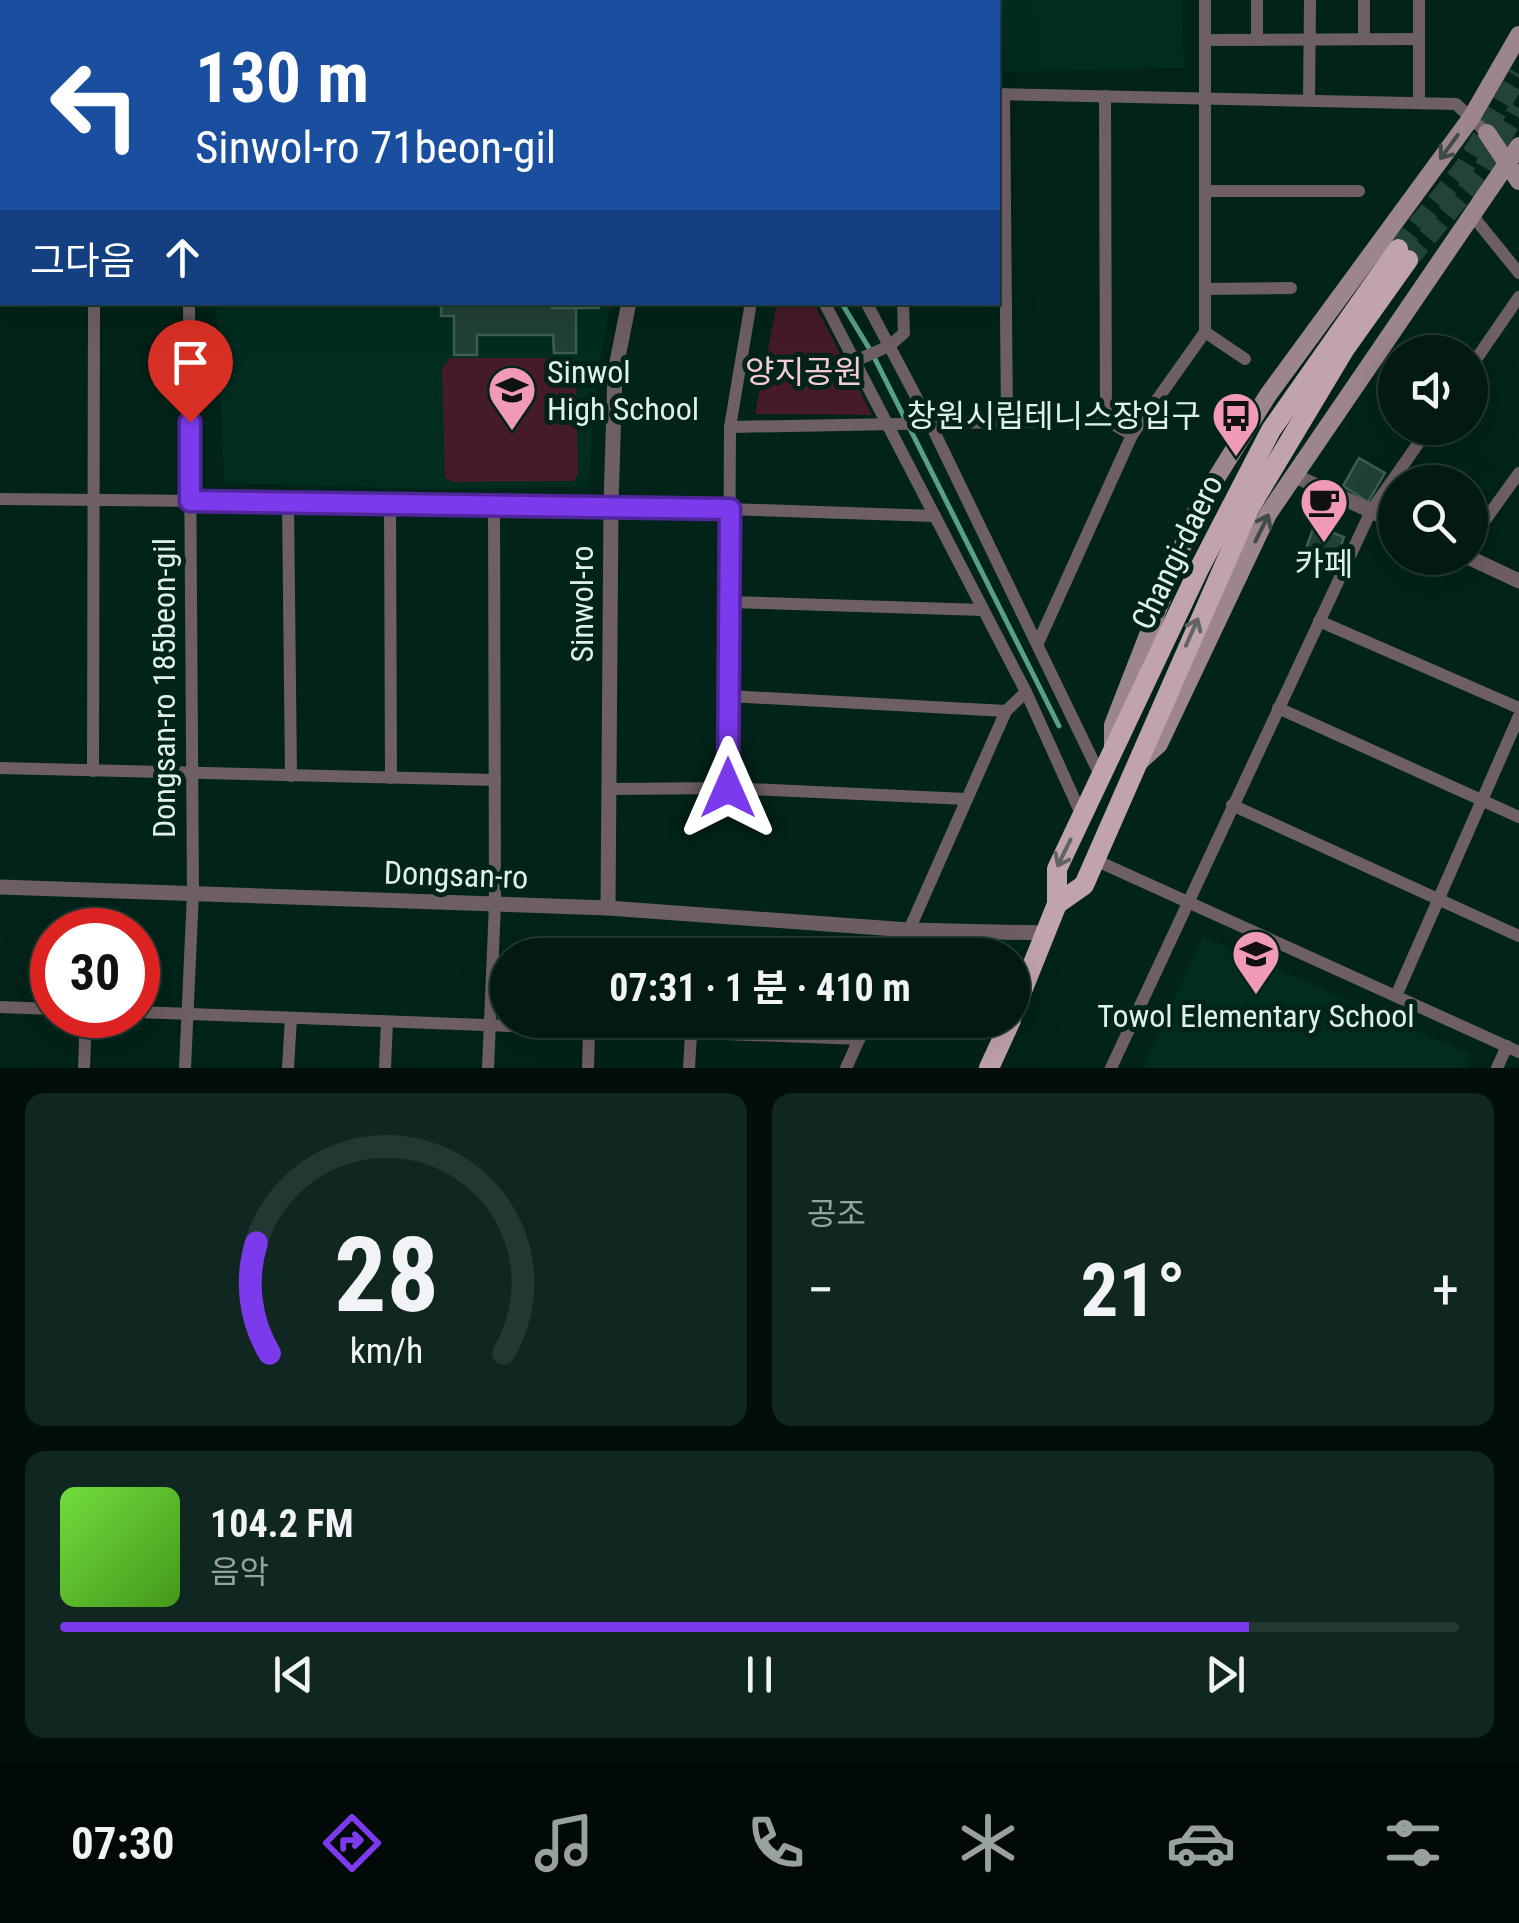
<!DOCTYPE html>
<html lang="ko">
<head>
<meta charset="utf-8">
<style>
  :root { --surface:#021a13; --page:#102721; --text:#f1f3f6; --muted:#96a1a0; --line:#233833; --accent:#7c3aed }
  body { margin:0; font-family:"Roboto Condensed","Noto Sans KR",sans-serif; background:var(--page); color:var(--text); height:100vh; display:flex; flex-direction:column; font-size:38px; white-space:nowrap }
  * { box-sizing:border-box; margin:0 }
  p { font-size:32px; color:var(--muted) }
  .icon { flex:none; width:55px; height:55px; fill:none; stroke:currentColor; stroke-width:2; stroke-linecap:round; stroke-linejoin:round }
  .map { position:relative; height:1068px; overflow:hidden }
  .drawer { display:flex; flex-direction:column; gap:25px; padding:25px; background:#010e0a; flex:1 }
  .drawer>* { flex:none }
  .top-card { position:absolute; left:0px; top:0px; width:1000px; height:305px; box-shadow:0 10px 40px #0002,0 0 0 2px var(--line); background:#1a4fa0; color:#fff; overflow:hidden }
  .tools { position:absolute; left:1378px; top:335px; display:grid; gap:20px }
  .tools a { display:grid; place-items:center; width:110px; height:110px; border-radius:50%; background:var(--surface); box-shadow:0 10px 40px #0002,0 0 0 2px var(--line); font-size:50px }
  .speed { position:absolute; left:30px; top:908px; display:flex; gap:20px; font-size:50px; font-weight:700; text-align:center }
  .speed>* { display:grid; place-content:center; width:130px; height:130px; border-radius:50%; background:var(--surface); box-shadow:0 10px 40px #0002,0 0 0 2px var(--line); line-height:1 }
  .speed .limit { border:15px solid #d22; background:#fff; color:#111 }
  .pin { position:absolute; display:grid; place-items:center; width:85px; height:85px; color:#fff; margin:-102px -42px; border-radius:50% 50% 50% 0; rotate:-45deg; box-shadow:0 0 10px #0007 }
  .pin .icon { rotate:45deg }
  .me { position:absolute; width:110px; margin:-55px; rotate:0deg; stroke-linejoin:round; filter:drop-shadow(0 0 8px #0008) }
  .turn { display:flex; align-items:center; gap:35px; height:210px; padding:0 30px; font-size:45px }
  .turn .icon { width:130px; height:130px; stroke-width:2.5 }
  .turn b { display:block; font-size:70px; line-height:85px }
  .then { display:flex; align-items:center; height:95px; padding:0 30px; background:#0003; gap:20px; font-size:38px }
  .big { font-size:75px; font-weight:700; line-height:1.1 }
  .drawer .widget { flex:1; display:flex; flex-direction:column; justify-content:center; gap:15px; min-width:0; padding:0 35px; border-radius:20px; background:var(--page) }
  .drawer .dial { align-items:center; gap:0 }
  .dial svg { height:260px; overflow:visible; fill:none; stroke:var(--line); stroke-width:7; stroke-linecap:round; text-anchor:middle }
  .dial text { fill:var(--text); stroke:none }
  .song { display:flex; align-items:center; gap:30px }
  .cover { width:120px; height:120px; border-radius:15px; background:linear-gradient(135deg,hsl(100 70% 55%),hsl(100 70% 35%)) }
  .played { height:10px; border-radius:5px; background:linear-gradient(90deg,var(--accent) 85%,var(--line) 85%) }
  .keys { display:flex; justify-content:space-around; direction:ltr }
  .heat { display:flex; justify-content:space-between; align-items:center; font-size:55px; direction:ltr }
  .drawer .tiles { flex:1; display:grid; gap:25px; grid-template-columns:1fr 1fr }
  .widget:last-child { grid-column:span 2 }
  .trip { position:absolute; left:490px; top:938px; width:540px; height:100px; border-radius:50px; background:var(--surface); box-shadow:0 10px 40px #0002,0 0 0 2px var(--line); font-weight:700; line-height:100px; text-align:center }
  .menu { display:flex; height:160px; justify-content:space-around; align-items:center; background:#010a08; color:var(--muted) }
  .menu .icon { width:70px; height:70px }
  .menu .selected { color:var(--accent) }
  .menu b { font-size:45px; color:var(--text) }
  .map>svg:first-child { display:block }
  .built { fill:#002d20 }
  .green { fill:#451a2a }
  .lines { fill:none; stroke-linecap:round; stroke-linejoin:round }
  .stream { stroke:#58a089; stroke-width:5 }
  .building { fill:#214135; stroke:#3e5e51; stroke-width:2.5 }
  .primary-tunnel { stroke:#234238; stroke-width:20; stroke-dasharray:20 10; stroke-linecap:butt }
  .minor { stroke:#6e5f63; stroke-width:12 }
  .tertiary { stroke:#6e5f63; stroke-width:15 }
  .secondary { stroke:#9c858c; stroke-width:18 }
  .primary { stroke:#c1a3ab; stroke-width:20 }
  .oneway { stroke:#404a47 }
  .oneway2 { stroke:#626362 }
  .route-casing { stroke:#51269a; stroke-width:25 }
  .route { stroke:#7c3aed; stroke-width:18 }
  .labels { text-anchor:middle; dominant-baseline:central; stroke-width:10; stroke-linejoin:round; paint-order:stroke }
  .poi-label { font-size:32px; fill:#dff1e9; stroke:#022319 }
  .park-label { font-size:32px; fill:#f6cbd8; stroke:#022319 }
  .street-label { font-size:32px; fill:#dff1e9; stroke:#022319 }
</style>
</head>
<body>
<div class="map">
<svg width="1519" height="1068" viewBox="0 0 1519 1068">
  <rect width="100%" height="100%" fill="#022319"/>
  <g class="built">
    <polygon points="864,0 1181,0 1184,68 998,72 998,2"/>
    <polygon points="216,303 611,303 597,377 588,487 431,489 224,483"/>
    <polygon points="1203,936 1471,1055 1465,1068 1143,1068"/>
  </g>
  <g class="green">
    <polygon points="777,303 814,303 872,415 755,414"/>
    <polygon points="450,358 570,358 576,362 578,474 574,481 453,482 445,478 442,368"/>
  </g>
  <g class="lines">
    <g class="stream">
      <polyline points="826,2 827,0"/>
      <polyline points="0,142 2,142"/>
      <polyline points="841,302 872,353 1059,726"/>
    </g>
  </g>
  <g class="building">
    <polygon points="441,302 552,302 552,308 576,308 576,353 554,353 553,335 477,335 477,355 454,355 454,316 441,316"/>
    <rect x="552" y="302" width="47" height="6"/>
    <polygon points="1359,458 1385,473 1368,502 1343,486"/>
    <polygon points="1314,526 1344,537 1334,565 1304,554"/>
  </g>
  <g class="lines">
    <g class="primary-tunnel">
      <polyline points="1398,249 1464,168 1519,74"/>
      <polyline points="1408,260 1480,174 1519,108"/>
    </g>
    <g class="minor">
      <polyline points="199,0 229,2"/>
      <polyline points="1257,0 1257,40"/>
      <polyline points="1419,0 1419,103"/>
      <polyline points="156,2 157,0"/>
      <polyline points="358,2 358,0"/>
      <polyline points="543,2 543,0"/>
      <polyline points="808,2 809,0"/>
      <polyline points="841,2 841,0"/>
      <polyline points="1364,39 1364,0"/>
      <polyline points="1205,40 1419,39"/>
      <polyline points="998,94 1456,104 1487,133"/>
      <polyline points="1004,95 1007,423"/>
      <polyline points="1105,96 1106,420"/>
      <polyline points="1309,100 1310,0"/>
      <polyline points="0,110 2,110"/>
      <polyline points="0,168 2,167"/>
      <polyline points="1205,191 1359,191"/>
      <polyline points="1472,215 1519,273"/>
      <polyline points="1205,289 1291,288"/>
      <polyline points="824,302 1026,692 1082,816"/>
      <polyline points="866,302 931,425 1101,777"/>
      <polyline points="1205,332 1245,359"/>
      <polyline points="855,361 889,346 904,333 903,302"/>
      <polyline points="1470,368 1519,297"/>
      <polyline points="730,427 1106,420 1132,435"/>
      <polyline points="0,499 611,505 935,516"/>
      <polyline points="288,502 291,776"/>
      <polyline points="390,503 391,778"/>
      <polyline points="1470,541 1519,473"/>
      <polyline points="729,602 983,610"/>
      <polyline points="1319,621 1519,708"/>
      <polyline points="1038,643 1132,435 1205,332 1205,0"/>
      <polyline points="729,696 1006,711"/>
      <polyline points="1278,708 1519,817"/>
      <polyline points="0,768 495,780"/>
      <polyline points="93,771 94,302"/>
      <polyline points="728,788 730,427 751,302"/>
      <polyline points="609,789 728,788 966,799"/>
      <polyline points="1232,805 1519,936"/>
      <polyline points="1095,860 1519,1052"/>
      <polyline points="898,955 1006,711 1026,692"/>
      <polyline points="1396,996 1519,716"/>
      <polyline points="0,1007 52,1009"/>
      <polyline points="138,1012 859,1039"/>
      <polyline points="84,1068 86,1015"/>
      <polyline points="185,1068 193,893 189,302"/>
      <polyline points="288,1068 291,1018"/>
      <polyline points="385,1068 387,1022"/>
      <polyline points="488,1068 495,904 494,504"/>
      <polyline points="588,1068 589,1029"/>
      <polyline points="689,1068 691,1033"/>
      <polyline points="846,1068 868,1020"/>
      <polyline points="1111,1068 1371,511 1429,428"/>
      <polyline points="1497,1068 1507,1046"/>
    </g>
    <g class="tertiary">
      <polyline points="698,2 699,0"/>
      <polyline points="1293,475 1395,522"/>
      <polyline points="1470,558 1519,581"/>
      <polyline points="0,887 608,908 909,930 1046,933"/>
      <polyline points="608,908 611,505 615,372 629,302"/>
    </g>
    <g class="secondary">
      <polyline points="1487,133 1519,181"/>
      <polyline points="1113,749 1113,725 1197,509 1268,395 1471,118 1519,35"/>
      <polyline points="1138,763 1159,744 1268,514 1519,146"/>
    </g>
    <g class="primary">
      <polyline points="1057,904 1084,885 1250,507 1344,350 1408,260"/>
      <polyline points="1012,1016 1057,904 1057,869 1198,571 1271,430 1398,249"/>
      <polyline points="989,1068 1011,1020"/>
    </g>
  </g>
  <defs><path id="oneway-shaft" d="M-6 0H5M1.5-3L5.5 0L1.5 3" fill="none" stroke-width="1.6" stroke-linecap="round" stroke-linejoin="round" transform="scale(2.5)"/></defs>
  <g class="oneway">
    <use href="#oneway-shaft" transform="translate(1449 147) rotate(126)"/>
    <use href="#oneway-shaft" transform="translate(1262 528) rotate(-64)"/>
  </g>
  <g class="oneway2">
    <use href="#oneway-shaft" transform="translate(1192 632) rotate(-66)"/>
    <use href="#oneway-shaft" transform="translate(1064 853) rotate(116)"/>
  </g>
  <g class="lines">
    <g class="route-casing">
      <polyline id="route" points="190,422 190,501 730,509 728,788"/>
    </g>
    <use href="#route" class="route"/>
  </g>
  <defs>
    <g id="school-pin" transform="scale(2.5)"><path d="M0 17L-7.5 6A9.5 9.5 0 1 1 7.5 6Z" fill="#f09ab6" stroke="#022319"/><path d="M0-5L7-2L0 1L-7-2ZM-4 1L0 2.5L4 1V4Q0 6-4 4Z" fill="#111"/></g>
    <g id="bus-pin" transform="scale(2.5)"><path d="M0 17L-7.5 6A9.5 9.5 0 1 1 7.5 6Z" fill="#f09ab6" stroke="#022319"/><path d="M-5-6H5V4H4V6H2V4H-2V6H-4V4H-5ZM-3.5-4V0h7V-4ZM-3.5 1.2v1.5H-2V1.2ZM2 1.2v1.5H3.5V1.2Z" fill="#111"/></g>
    <g id="cafe-pin" transform="scale(2.5)"><path d="M0 17L-7.5 6A9.5 9.5 0 1 1 7.5 6Z" fill="#f09ab6" stroke="#022319"/><path d="M-5.5-4.5H6V0H3Q3 3.5 0 3.5H-2.5Q-5.5 3.5-5.5 0ZM3-3.2v2h1.7v-2ZM-6 4.5H4V6H-6Z" fill="#111"/></g>
  </defs>
  <g fill-rule="evenodd">
    <use href="#school-pin" x="512" y="390"/>
    <use href="#bus-pin" x="1236" y="416"/>
    <use href="#cafe-pin" x="1324" y="502"/>
    <use href="#school-pin" x="1256" y="954"/>
  </g>
  <g class="labels">
    <g class="poi-label">
      <text x="547" y="372" text-anchor="start">Sinwol<tspan x="547" dy="37">High School</tspan></text>
      <text x="1201" y="416" text-anchor="end">창원시립테니스장입구</text>
      <text x="1324" y="564">카페</text>
      <text x="1256" y="1016">Towol Elementary School</text>
    </g>
    <g class="park-label">
      <text x="804" y="372">양지공원</text>
    </g>
    <g class="street-label">
      <text transform="translate(1177 552) rotate(-64)">Changi-daero</text>
      <text transform="translate(582 604) rotate(-90)">Sinwol-ro</text>
      <text transform="translate(164 688) rotate(-90)">Dongsan-ro 185beon-gil</text>
      <text transform="translate(456 875) rotate(2)">Dongsan-ro</text>
    </g>
  </g>
</svg>
<div class="tools">
<a><svg class="icon" aria-label="sound" viewBox="0 0 24 24"><path d="M4 9h4l5-4v14l-5-4H4zM17 9q2 3 0 6"/></svg></a>
<a><svg class="icon" aria-label="search" viewBox="0 0 24 24"><circle cx="10" cy="10" r="6"/><path d="M15 15l6 6"/></svg></a>
</div>
<div class="speed"><div class="limit">30</div></div>
<div class="pin" style="left:190px;top:422px;background:#d93025"><svg class="icon" aria-label="arrive" viewBox="0 0 24 24"><path d="M6 21V4h12l-3 4 3 4H6"/></svg></div>
<svg class="me" style="left:728px;top:788px" viewBox="-20 -20 40 40"><path d="M0-17L14 15 0 8-14 15z" fill="#7c3aed" stroke="#fff" stroke-width="4"/></svg>
<div class="trip">07:31 · 1 분 · 410 m</div>
<div class="top-card">
<div class="turn"><svg class="icon" aria-label="left" viewBox="0 0 24 24"><path d="M17 20v-9H6M10 6l-5 5 5 5"/></svg><div><b>130 m</b>Sinwol-ro 71beon-gil</div></div>
<div class="then">그다음<svg class="icon" aria-label="ahead" viewBox="0 0 24 24"><path d="M12 20V5M6 11l6-6 6 6"/></svg></div>
</div>
</div>
<section class="drawer">
<div class="tiles">
<div class="widget dial"><svg viewBox="0 0 100 80">
<path d="M14 69A42 42 0 1 1 86 69"/>
<path d="M14 69A42 42 0 0 1 10 35" stroke="#7c3aed"/>
<text x="50" y="56" font-size="32" font-weight="700">28</text>
<text x="50" y="72" font-size="11">km/h</text>
</svg></div>
<div class="widget"><p>공조</p>
<div class="heat"><a>−</a><b class="big">21°</b><a>+</a></div>
</div>
<div class="widget">
<div class="song"><i class="cover"></i><div><b>104.2 FM</b><p>음악</p></div></div>
<div class="played"></div>
<div class="keys"><svg class="icon" aria-label="previous" viewBox="0 0 24 24"><path d="M18 5L8 12l10 7zM5 5v14"/></svg><svg class="icon" aria-label="pause" viewBox="0 0 24 24"><path d="M8 5v14M16 5v14"/></svg><svg class="icon" aria-label="next" viewBox="0 0 24 24"><path d="M6 5l10 7-10 7zM19 5v14"/></svg></div>
</div>
</div>
</section>
<nav class="menu">
<b>07:30</b>
<svg class="icon selected" aria-label="directions" viewBox="0 0 24 24"><path d="M12 3l9 9-9 9-9-9zM9 14v-3h6M13 9l2 2-2 2"/></svg>
<svg class="icon" aria-label="music" viewBox="0 0 24 24"><path d="M9 18V5l10-2v13"/><circle cx="6" cy="18" r="3"/><circle cx="16" cy="16" r="3"/></svg>
<svg class="icon" aria-label="phone" viewBox="0 0 24 24"><path d="M5 4h4l2 5-3 2q2 4 5 5l2-3 5 2v4C11 20 4 13 5 4z"/></svg>
<svg class="icon" aria-label="climate" viewBox="0 0 24 24"><path d="M12 3v18M4 7l16 10M4 17L20 7"/></svg>
<svg class="icon" aria-label="car" viewBox="0 0 24 24"><path d="M5 17H2v-5l4-1 3-4h7l3 4 3 1v5h-3M9 17h6M6 11h13"/><circle cx="7" cy="17" r="2"/><circle cx="17" cy="17" r="2"/></svg>
<svg class="icon" aria-label="filters" viewBox="0 0 24 24"><path d="M4 7h16M4 17h16"/><circle cx="9" cy="7" r="2"/><circle cx="15" cy="17" r="2"/></svg>
</nav>
</body>
</html>
